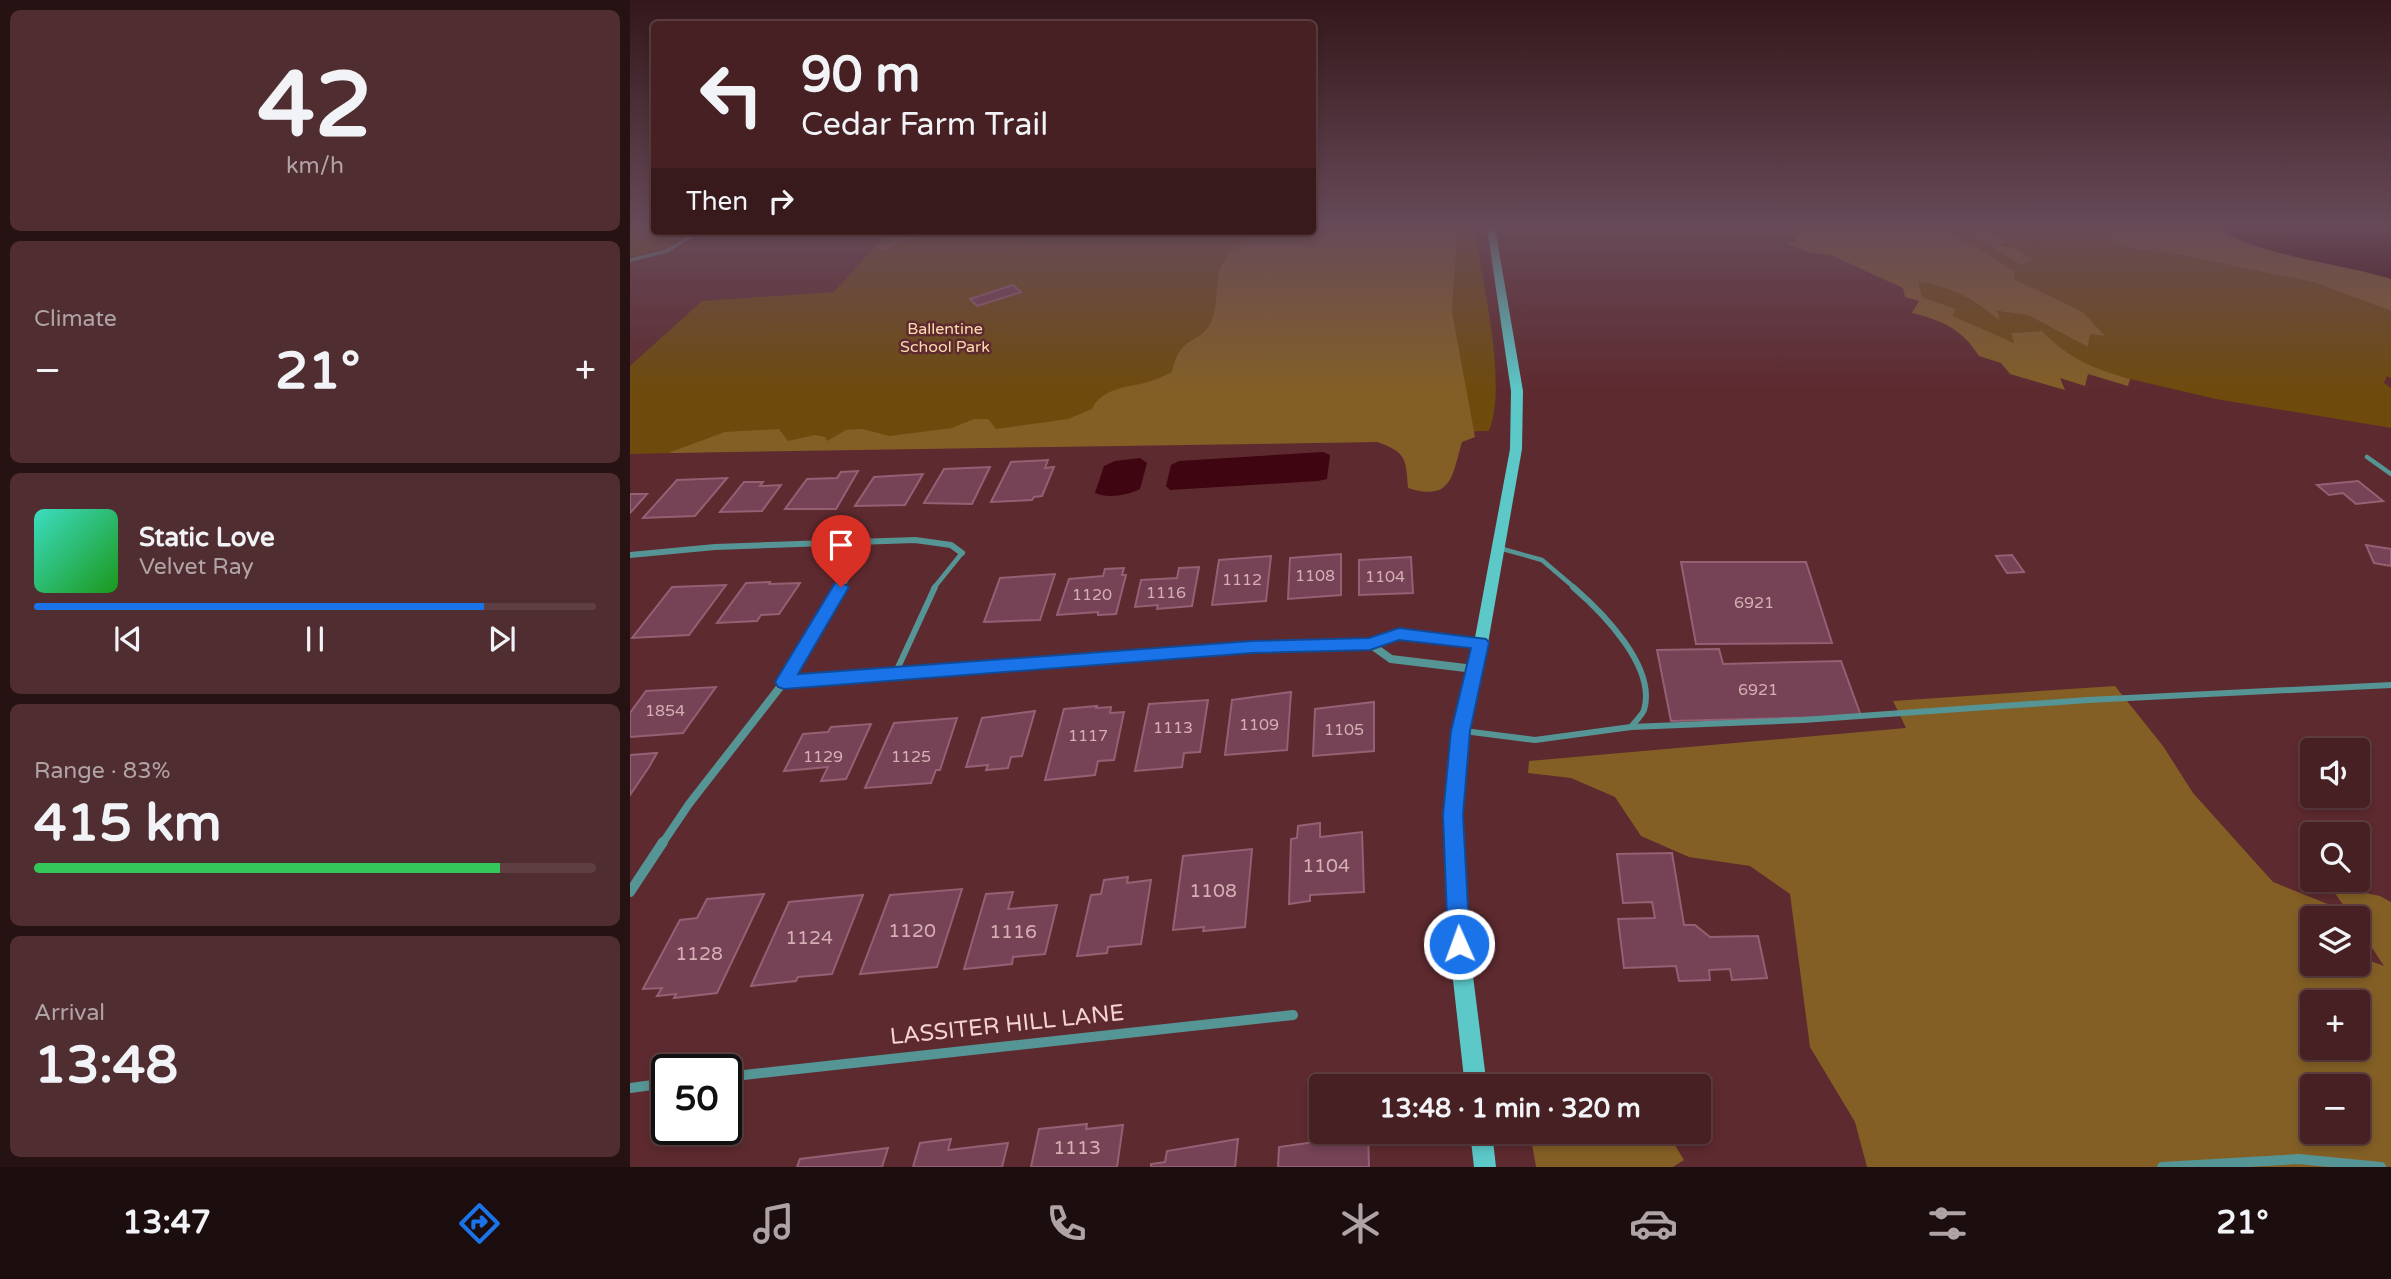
<!DOCTYPE html>
<html lang="en">
<head>
<meta charset="utf-8">
<style>
  :root { --surface:#462023; --page:#502d30; --text:#f1f3f6; --muted:#b0a3a6; --line:#5e3e41; --accent:#1a73e8 }
  body { margin:0; font-family:"Varela Round",sans-serif; background:var(--page); color:var(--text); height:100vh; display:flex; flex-direction:column; font-size:26px; white-space:nowrap }
  * { box-sizing:border-box; margin:0 }
  p { font-size:23px; color:var(--muted) }
  .icon { flex:none; width:38px; height:38px; fill:none; stroke:currentColor; stroke-width:2; stroke-linecap:round; stroke-linejoin:round }
  .map { position:relative; flex:1; overflow:hidden }
  .details { display:flex; flex-direction:column; gap:10px; padding:10px; background:#261213; width:630px }
  .details>* { flex:none }
  .banner { position:absolute; left:21px; top:21px; width:665px; height:214px; border-radius:7px; box-shadow:0 4px 10px #0003,0 0 0 2px var(--line); background:#462023; color:var(--text); overflow:hidden }
  .buttons { position:absolute; left:1670px; top:738px; display:grid; gap:14px }
  .buttons a { display:grid; place-items:center; width:70px; height:70px; border-radius:7px; background:var(--surface); box-shadow:0 4px 10px #0003,0 0 0 2px var(--line); font-size:35px }
  .speed { position:absolute; left:21px; top:1054px; display:flex; gap:14px; font-size:35px; font-weight:700; text-align:center }
  .speed>* { display:grid; place-content:center; width:91px; height:91px; border-radius:50%; background:var(--surface); box-shadow:0 4px 10px #0003,0 0 0 2px var(--line); line-height:1 }
  .speed .limit { border:4px solid #111; border-radius:10px; background:#fff; color:#111 }
  .pin { position:absolute; display:grid; place-items:center; width:60px; height:60px; color:#fff; margin:-72px -30px; border-radius:50% 50% 50% 0; rotate:-45deg; box-shadow:0 0 7px #0007 }
  .pin .icon { rotate:45deg }
  .me { position:absolute; width:77px; margin:-38px; rotate:358deg; stroke-linejoin:round; filter:drop-shadow(0 0 5px #0008) }
  .turn { display:flex; align-items:center; gap:24px; height:147px; padding:0 35px; font-size:32px }
  .turn .icon { width:91px; height:91px; stroke-width:2.5 }
  .turn b { display:block; font-size:49px; line-height:60px }
  .then { display:flex; align-items:center; height:66px; padding:0 35px; background:#0003; gap:14px; font-size:26px }
  .big { font-size:52px; font-weight:800; line-height:1.1 }
  .details .card { flex:1; display:flex; flex-direction:column; justify-content:center; gap:10px; min-width:0; padding:0 24px; border-radius:10px; background:var(--page) }
  .details .dial { align-items:center; gap:0 }
  .dial b { font-size:91px; line-height:1 }
  .song { display:flex; align-items:center; gap:21px }
  .cover { width:84px; height:84px; border-radius:10px; background:linear-gradient(135deg,hsl(170 70% 55%),hsl(120 70% 35%)) }
  .played { height:7px; border-radius:4px; background:linear-gradient(90deg,var(--accent) 80%,var(--line) 80%) }
  .keys { display:flex; justify-content:space-around; direction:ltr }
  .heat { display:flex; justify-content:space-between; align-items:center; font-size:38px; direction:ltr }
  .charge { height:10px; border-radius:5px; background:linear-gradient(90deg,#34c759 83%,var(--line) 0) }
  .trip { position:absolute; left:679px; top:1074px; width:402px; height:70px; border-radius:7px; background:var(--surface); box-shadow:0 4px 10px #0003,0 0 0 2px var(--line); font-weight:800; line-height:70px; text-align:center }
  .menu { display:flex; height:112px; justify-content:space-around; align-items:center; background:#1c0d0e; color:var(--muted) }
  .menu .icon { width:49px; height:49px }
  .menu .current { color:var(--accent) }
  .menu b { font-size:32px; color:var(--text) }
  main { display:flex; flex:1; min-height:0 }
  .map>svg:first-child { display:block }
  .green { fill:#6e4b0d }
  .forest { fill:#835f26; fill-rule:evenodd }
  .water { fill:#3f0511 }
  .building { fill:#754256; stroke:#956074; stroke-width:2 }
  .lines { fill:none; stroke-linecap:round; stroke-linejoin:round }
  .lane-far2 { stroke:#569595; stroke-width:3.5 }
  .lane-far1 { stroke:#569595; stroke-width:4.5 }
  .lane { stroke:#569595; stroke-width:6 }
  .street-far2 { stroke:#569595; stroke-width:6 }
  .street-far1 { stroke:#569595; stroke-width:8 }
  .street { stroke:#569595; stroke-width:10 }
  .secondary { fill:#5cc8c8; fill-rule:evenodd }
  .route { fill:#1a73e8; stroke:#114b97; stroke-width:2 }
  .labels { text-anchor:middle; dominant-baseline:central; stroke-width:5; stroke-linejoin:round; paint-order:stroke }
  .far-park-label { font-size:16px; fill:#fcdbad; stroke:#5d2a2f }
  .number-label { font-size:16px; fill:#d5afb4 }
  .near-number-label { font-size:19px; fill:#d5afb4 }
  .near-street-label { font-size:23px; fill:#f5d3d4; stroke:#5d2a2f }
</style>
</head>
<body>
<main>
<section class="details">
<div class="card dial"><b>42</b><p>km/h</p></div>
<div class="card"><p>Climate</p>
<div class="heat"><a>−</a><b class="big">21°</b><a>+</a></div>
</div>
<div class="card">
<div class="song"><i class="cover"></i><div><b>Static Love</b><p>Velvet Ray</p></div></div>
<div class="played"></div>
<div class="keys"><svg class="icon" aria-label="previous" viewBox="0 0 24 24"><path d="M18 5L8 12l10 7zM5 5v14"/></svg><svg class="icon" aria-label="pause" viewBox="0 0 24 24"><path d="M8 5v14M16 5v14"/></svg><svg class="icon" aria-label="next" viewBox="0 0 24 24"><path d="M6 5l10 7-10 7zM19 5v14"/></svg></div>
</div>
<div class="card"><p>Range · 83%</p><b class="big">415 km</b><div class="charge"></div></div>
<div class="card"><p>Arrival</p><b class="big">13:48</b></div>
</section>
<div class="map">
<svg width="1761" height="1167" viewBox="0 0 1761 1167">
  <rect width="100%" height="100%" fill="#5d2a2f"/>
  <g class="green">
    <polygon points="3,228 24,228 24,231 59,231 39,247 0,257 0,229"/>
    <path d="M683,228H844C852,280 878,384 859,431L0,454V366L72,301L204,292L259,231H682Z"/>
    <path d="M1338,228H1455L1502,249L1541,253L1683,282L1761,311V378L1757,376L1754,383L1761,388V428L1586,399L1500,379L1458,367L1430,350L1412,331L1381,333L1385,344L1323,316L1326,309L1292,297L1287,280C1320,287 1344,298 1369,320L1366,311L1398,315L1458,347L1460,334L1474,336L1453,312L1384,279L1385,271L1321,231L1334,230L1391,265L1403,260C1389,249 1380,251 1364,245L1376,243Z"/>
  </g>
  <g class="forest">
    <path d="M683,228H827L822,312L845,437L832,442C822,476 822,502 778,488C776,458 776,452 747,442L38,453L95,432L149,429L158,441L185,435L195,437L197,441L216,430L232,429L260,436L322,428L344,419H358L366,429L438,419L462,409C473,386 500,388 521,381C528,379 535,375 542,372C550,333 568,347 581,322C590,304 583,280 593,263C599,250 615,243 623,231H682Z"/>
    <path d="M1159,228H1338L1344,232L1358,231L1378,242L1366,246L1384,248L1404,260L1391,265L1334,230L1322,232L1385,271L1384,279L1453,312L1475,336L1460,334L1458,347L1398,315L1367,311L1370,321C1345,299 1321,287 1288,281L1292,297L1326,309L1323,316L1384,343L1381,333L1412,331C1440,360 1463,368 1500,379L1498,386L1458,374L1455,386L1430,378L1435,390L1380,374L1371,363L1349,356C1332,329 1312,320 1282,313L1289,301L1275,297L1273,288L1201,255L1178,252L1157,243L1167,241Z"/>
    <path d="M1455,228H1588C1624,255 1714,263 1761,279V311L1683,282L1541,253L1502,249Z"/>
    <polygon points="266,231 299,231 252,251 244,248"/>
    <path d="M1485,686L1533,746L1563,793L1643,882L1700,905L1705,919H1682V964H1727V956L1754,966L1727,925V919H1723L1700,886L1750,896L1761,902V1167H1237L1225,1122L1180,1047L1160,894L1120,866L1059,857L1011,836L985,797L941,778L898,773L899,761L1276,728L1263,701ZM1682,1003H1727V1048H1682ZM1682,1087H1727V1132H1682Z"/>
    <polygon points="900,1132 1037,1132 1054,1160 1043,1167 906,1167"/>
  </g>
  <g class="water">
    <path d="M1588,228H1761V279C1714,264 1624,255 1588,228Z"/>
    <polygon points="693,452 700,455 697,479 688,481 540,490 536,486 541,465 549,461"/>
    <path d="M510,458L517,463L510,489C498,495 478,499 465,493L474,466L485,461Z"/>
  </g>
  <g class="building">
    <polygon points="383,285 391,292 347,306 340,299"/>
    <polygon points="418,460 415,468 424,467 412,496 404,497 402,500 361,502 381,462"/>
    <polygon points="360,467 342,504 294,503 314,469"/>
    <polygon points="228,471 206,509 155,509 177,479 207,478 211,472"/>
    <polygon points="293,474 275,505 225,506 244,477"/>
    <polygon points="97,478 65,516 13,518 47,480"/>
    <polygon points="1728,481 1753,501 1726,504 1713,493 1699,495 1687,485"/>
    <polygon points="114,482 133,482 130,486 151,485 132,511 90,512"/>
    <polygon points="0,494 17,494 0,513"/>
    <polygon points="1736,545 1761,549 1761,566 1744,563"/>
    <polygon points="711,554 711,595 658,599 660,558"/>
    <polygon points="1382,555 1394,572 1377,573 1366,556"/>
    <polygon points="641,556 636,601 582,605 589,560"/>
    <polygon points="781,557 783,593 729,595 729,560"/>
    <polygon points="1051,562 1176,562 1202,643 1066,644"/>
    <polygon points="569,567 562,606 527,609 528,605 505,607 511,580 547,578 549,568"/>
    <polygon points="494,568 492,575 496,575 486,614 468,615 468,612 427,615 439,579 473,576 475,569"/>
    <polygon points="425,574 410,620 354,622 370,578"/>
    <polygon points="140,582 139,584 170,583 149,614 131,615 127,621 87,623 116,583"/>
    <polygon points="96,585 59,635 2,638 42,587"/>
    <polygon points="1089,649 1093,664 1211,661 1231,716 1041,721 1027,650"/>
    <polygon points="86,687 53,733 0,737 0,713 16,691"/>
    <polygon points="661,692 657,750 595,755 602,700"/>
    <polygon points="578,700 570,752 554,753 552,767 505,771 519,704"/>
    <polygon points="744,702 744,751 683,756 685,709"/>
    <polygon points="467,706 466,708 481,707 480,713 494,712 484,760 468,761 465,775 415,780 434,709"/>
    <polygon points="405,711 392,756 381,757 378,768 356,770 358,765 336,767 352,718"/>
    <polygon points="327,718 310,770 306,770 301,783 235,788 264,723"/>
    <polygon points="241,724 216,779 191,781 198,767 154,771 173,734 198,732 201,727"/>
    <polygon points="27,753 19,767 0,795 0,755"/>
    <polygon points="690,823 690,837 732,832 734,892 680,895 680,901 659,904 661,839 667,838 668,826"/>
    <polygon points="622,849 615,927 573,931 574,927 543,930 553,856"/>
    <polygon points="1042,853 1054,925 1065,925 1080,937 1128,936 1137,978 1102,980 1100,969 1079,970 1080,980 1049,981 1046,966 994,968 988,919 1025,918 1022,902 993,903 987,854"/>
    <polygon points="498,877 497,883 521,880 511,944 478,947 477,953 447,956 461,895 471,894 474,880"/>
    <polygon points="332,889 307,967 230,974 260,895"/>
    <polygon points="383,892 378,909 427,905 415,954 383,957 382,964 334,969 356,894"/>
    <polygon points="134,894 87,993 44,998 46,994 27,996 32,988 13,989 50,920 67,918 77,899"/>
    <polygon points="233,895 202,974 168,977 166,981 121,986 159,902"/>
    <polygon points="457,1124 456,1129 493,1125 487,1167 401,1167 409,1129"/>
    <polygon points="713,1132 738,1132 739,1167 648,1167 649,1147 712,1138"/>
    <polygon points="321,1139 318,1150 378,1143 372,1167 283,1167 290,1143"/>
    <polygon points="608,1139 605,1167 521,1167 521,1164 535,1162 537,1151"/>
    <polygon points="258,1148 252,1167 167,1167 170,1159"/>
  </g>
  <g class="lines">
    <polyline class="lane-far2" points="0,260 37,251 69,231"/>
    <g class="lane-far1">
      <polyline points="1737,457 1761,474"/>
      <polyline points="869,548 912,560 946,589"/>
      <polyline points="303,589 332,553"/>
    </g>
    <g class="lane">
      <polyline points="265,674 305,587"/>
      <polyline points="1001,727 1173,720 1458,700 1761,685"/>
      <path d="M834,731L905,740L1001,727C1005,722 1012,715 1014,710C1027,667 972,612 943,587"/>
    </g>
    <g class="street-far2">
      <polyline points="0,555 85,547 285,540 321,545 332,553"/>
      <polyline points="210,589 239,541"/>
    </g>
    <g class="street-far1">
      <polyline points="740,644 761,659 844,669"/>
      <polyline points="154,682 622,647 740,644 769,634 851,643"/>
      <polyline points="32,844 59,804 154,682 211,587"/>
    </g>
    <g class="street">
      <polyline points="0,892 33,842"/>
      <polyline points="96,1077 663,1015"/>
      <polyline points="0,1088 37,1083"/>
      <polyline points="1532,1167 1669,1159 1751,1167"/>
    </g>
    <g class="secondary">
      <polygon points="857,228 865,228 893,391 892,449 858,643 839,731 832,815 839,944 857,1087 835,1087 819,944 814,815 823,731 844,643 880,449 881,391"/>
      <polygon points="840,1132 862,1132 866,1167 844,1167"/>
    </g>
  </g>
  <linearGradient id="sky" x2="0" y2="1"><stop stop-color="#33171a"/><stop offset="0.58" stop-color="#674a58"/><stop offset="1" stop-color="#674a58" stop-opacity="0"/></linearGradient>
  <rect width="1761" height="391" fill="url(#sky)"/>
  <polygon class="route" points="211,582 219,587 168,674 622,641 739,638 769,628 856,639 859,643 840,731 833,815 840,944 836,952 829,955 821,952 818,944 813,815 821,731 841,648 769,640 740,650 622,653 154,689 148,687 145,682 148,677 205,583"/>
  <g class="labels">
    <g class="far-park-label">
      <text x="315" y="329">Ballentine<tspan x="315" dy="18">School Park</tspan></text>
    </g>
    <g class="number-label">
      <text x="685" y="576">1108</text>
      <text x="755" y="577">1104</text>
      <text x="612" y="580">1112</text>
      <text x="536" y="593">1116</text>
      <text x="462" y="595">1120</text>
      <text x="1124" y="603">6921</text>
      <text x="1128" y="690">6921</text>
      <text x="35" y="711">1854</text>
      <text x="629" y="725">1109</text>
      <text x="543" y="728">1113</text>
      <text x="714" y="730">1105</text>
      <text x="458" y="736">1117</text>
      <text x="193" y="757">1129</text>
      <text x="281" y="757">1125</text>
    </g>
    <g class="near-number-label">
      <text x="696" y="866">1104</text>
      <text x="583" y="891">1108</text>
      <text x="282" y="931">1120</text>
      <text x="383" y="932">1116</text>
      <text x="179" y="938">1124</text>
      <text x="69" y="954">1128</text>
      <text x="447" y="1148">1113</text>
    </g>
    <g class="near-street-label">
      <text transform="translate(377 1025) rotate(-6)">LASSITER HILL LANE</text>
    </g>
  </g>
</svg>
<div class="buttons">
<a><svg class="icon" aria-label="sound" viewBox="0 0 24 24"><path d="M4 9h4l5-4v14l-5-4H4zM17 9q2 3 0 6"/></svg></a>
<a><svg class="icon" aria-label="search" viewBox="0 0 24 24"><circle cx="10" cy="10" r="6"/><path d="M15 15l6 6"/></svg></a>
<a><svg class="icon" aria-label="layers" viewBox="0 0 24 24"><path d="M12 4l9 5-9 5-9-5zM3 14l9 5 9-5"/></svg></a>
<a>+</a>
<a>−</a>
</div>
<div class="speed"><div class="limit">50</div></div>
<div class="pin" style="left:211px;top:587px;background:#d93025"><svg class="icon" aria-label="arrive" viewBox="0 0 24 24"><path d="M6 21V4h12l-3 4 3 4H6"/></svg></div>
<svg class="me" style="left:829px;top:944px" viewBox="-20 -20 40 40"><circle r="17" fill="#1a73e8" stroke="#fff" stroke-width="3"/><path d="M0-11L8 9 0 5-8 9z" fill="#fff"/></svg>
<div class="trip">13:48 · 1 min · 320 m</div>
<div class="banner">
<div class="turn"><svg class="icon" aria-label="left" viewBox="0 0 24 24"><path d="M17 20v-9H6M10 6l-5 5 5 5"/></svg><div><b>90 m</b>Cedar Farm Trail</div></div>
<div class="then">Then<svg class="icon" aria-label="right" viewBox="0 0 24 24"><path d="M7 20v-9h11M14 6l5 5-5 5"/></svg></div>
</div>
</div>
</main>
<nav class="menu">
<b>13:47</b>
<svg class="icon current" aria-label="directions" viewBox="0 0 24 24"><path d="M12 3l9 9-9 9-9-9zM9 14v-3h6M13 9l2 2-2 2"/></svg>
<svg class="icon" aria-label="music" viewBox="0 0 24 24"><path d="M9 18V5l10-2v13"/><circle cx="6" cy="18" r="3"/><circle cx="16" cy="16" r="3"/></svg>
<svg class="icon" aria-label="phone" viewBox="0 0 24 24"><path d="M5 4h4l2 5-3 2q2 4 5 5l2-3 5 2v4C11 20 4 13 5 4z"/></svg>
<svg class="icon" aria-label="climate" viewBox="0 0 24 24"><path d="M12 3v18M4 7l16 10M4 17L20 7"/></svg>
<svg class="icon" aria-label="car" viewBox="0 0 24 24"><path d="M5 17H2v-5l4-1 3-4h7l3 4 3 1v5h-3M9 17h6M6 11h13"/><circle cx="7" cy="17" r="2"/><circle cx="17" cy="17" r="2"/></svg>
<svg class="icon" aria-label="filters" viewBox="0 0 24 24"><path d="M4 7h16M4 17h16"/><circle cx="9" cy="7" r="2"/><circle cx="15" cy="17" r="2"/></svg>
<b>21°</b>
</nav>
</body>
</html>
